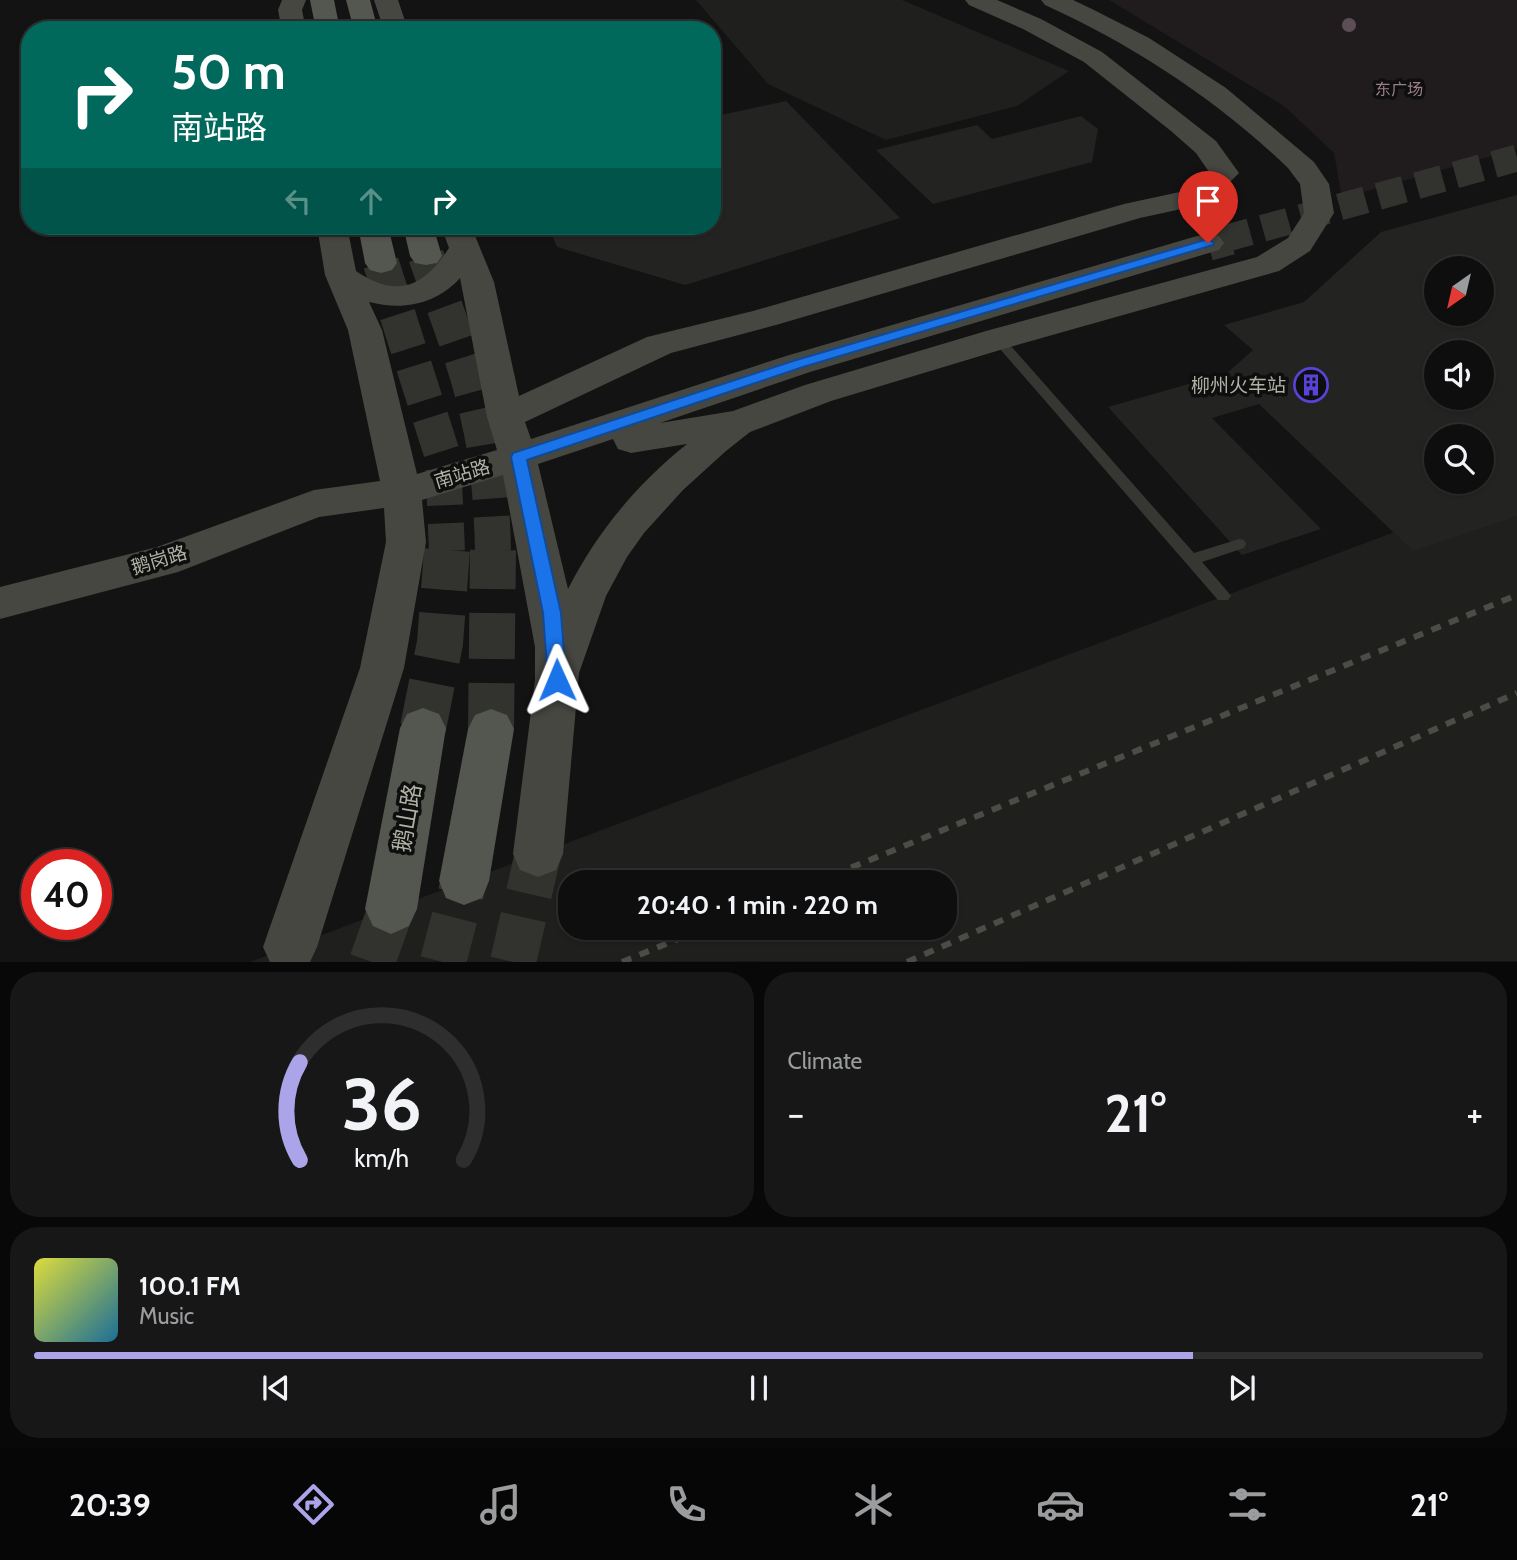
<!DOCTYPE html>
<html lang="en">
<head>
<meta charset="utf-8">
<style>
  :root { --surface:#0e0e0e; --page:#171717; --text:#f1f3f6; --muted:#9b9c9e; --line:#2e2e2e; --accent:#aca4e9 }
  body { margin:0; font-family:Cabin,"Noto Sans SC",sans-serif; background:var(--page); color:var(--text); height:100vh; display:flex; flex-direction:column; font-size:26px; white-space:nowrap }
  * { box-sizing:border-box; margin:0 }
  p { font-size:23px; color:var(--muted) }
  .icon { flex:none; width:38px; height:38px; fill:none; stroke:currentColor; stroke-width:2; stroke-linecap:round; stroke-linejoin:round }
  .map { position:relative; height:962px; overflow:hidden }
  .sheet { display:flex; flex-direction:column; gap:10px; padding:10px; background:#080808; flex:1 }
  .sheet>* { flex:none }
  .top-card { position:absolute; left:21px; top:21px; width:700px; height:214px; border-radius:28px; box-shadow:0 2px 5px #0004,0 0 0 2px var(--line); background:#00695c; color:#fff; overflow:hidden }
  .needle { width:46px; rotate:214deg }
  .tools { position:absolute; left:1424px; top:256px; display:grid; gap:14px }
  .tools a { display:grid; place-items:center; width:70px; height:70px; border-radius:50%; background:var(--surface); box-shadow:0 2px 5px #0004,0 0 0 2px var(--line); font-size:35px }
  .speed { position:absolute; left:21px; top:849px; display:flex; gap:14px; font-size:35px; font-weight:700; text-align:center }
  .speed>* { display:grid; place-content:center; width:91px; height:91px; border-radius:50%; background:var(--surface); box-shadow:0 2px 5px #0004,0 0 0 2px var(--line); line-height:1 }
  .speed .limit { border:10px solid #d22; background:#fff; color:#111 }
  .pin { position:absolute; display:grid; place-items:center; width:60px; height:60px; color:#fff; margin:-72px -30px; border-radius:50% 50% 50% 0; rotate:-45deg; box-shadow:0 0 7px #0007 }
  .pin .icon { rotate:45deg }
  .me { position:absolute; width:77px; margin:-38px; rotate:359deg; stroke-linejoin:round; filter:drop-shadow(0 0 5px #0008) }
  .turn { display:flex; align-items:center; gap:24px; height:147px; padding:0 35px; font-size:32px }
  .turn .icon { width:91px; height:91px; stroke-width:2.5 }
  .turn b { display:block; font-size:49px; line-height:60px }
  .lanes { display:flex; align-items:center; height:66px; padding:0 35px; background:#0003; justify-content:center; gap:35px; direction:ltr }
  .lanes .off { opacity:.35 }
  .big { font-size:52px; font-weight:800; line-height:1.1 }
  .sheet .tile { flex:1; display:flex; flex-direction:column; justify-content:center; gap:10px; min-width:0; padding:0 24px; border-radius:28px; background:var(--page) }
  .sheet .dial { align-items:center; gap:0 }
  .dial svg { height:182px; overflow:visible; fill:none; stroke:var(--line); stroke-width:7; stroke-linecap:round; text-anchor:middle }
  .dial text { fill:var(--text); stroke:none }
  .song { display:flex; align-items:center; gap:21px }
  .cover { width:84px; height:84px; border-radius:10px; background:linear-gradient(135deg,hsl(60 70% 55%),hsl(200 70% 35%)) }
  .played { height:7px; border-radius:4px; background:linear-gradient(90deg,var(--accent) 80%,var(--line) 80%) }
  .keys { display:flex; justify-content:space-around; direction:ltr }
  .heat { display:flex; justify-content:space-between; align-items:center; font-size:38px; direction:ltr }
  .sheet .tiles { flex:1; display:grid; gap:10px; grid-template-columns:1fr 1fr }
  .tile:last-child { grid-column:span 2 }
  .trip { position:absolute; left:558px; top:870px; width:399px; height:70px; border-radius:28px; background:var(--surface); box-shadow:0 2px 5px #0004,0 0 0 2px var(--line); font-weight:800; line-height:70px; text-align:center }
  .menu { display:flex; height:112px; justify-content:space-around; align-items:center; background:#060606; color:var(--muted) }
  .menu .icon { width:49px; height:49px }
  .menu .on { color:var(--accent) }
  .menu b { font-size:32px; color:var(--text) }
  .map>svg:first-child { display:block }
  .built { fill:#1f201e; fill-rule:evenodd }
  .green { fill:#201c1d }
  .building { fill:#232422; fill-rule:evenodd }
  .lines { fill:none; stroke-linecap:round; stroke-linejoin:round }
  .secondary-tunnel-far2 { stroke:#32332f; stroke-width:27; stroke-dasharray:27 13; stroke-linecap:butt }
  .secondary-tunnel-far1 { stroke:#32332f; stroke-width:36; stroke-dasharray:36 18; stroke-linecap:butt }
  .secondary-tunnel { stroke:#32332f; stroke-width:46; stroke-dasharray:46 24; stroke-linecap:butt }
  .primary-tunnel-far1 { stroke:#32332f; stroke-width:36; stroke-dasharray:36 18; stroke-linecap:butt }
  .primary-tunnel { stroke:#32332f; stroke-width:46; stroke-dasharray:46 24; stroke-linecap:butt }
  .lane { fill:#363733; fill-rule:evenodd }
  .secondary { fill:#464741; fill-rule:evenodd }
  .primary { fill:#545650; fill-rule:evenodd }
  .rail { stroke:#4b4c46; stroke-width:6; stroke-dasharray:10 9; stroke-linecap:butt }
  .tree { fill:#5d4e55 }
  .route { fill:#1a73e8; stroke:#114b97; stroke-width:2 }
  .labels { text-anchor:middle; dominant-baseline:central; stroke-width:7; stroke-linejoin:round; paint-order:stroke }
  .far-park-label { font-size:16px; fill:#9b7e8b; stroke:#0d0e0d }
  .poi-label { font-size:19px; fill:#b0b2a5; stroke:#0d0e0d; text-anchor:end }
  .street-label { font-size:19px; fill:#b0b2a5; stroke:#0d0e0d }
  .near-street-label { font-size:23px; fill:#b0b2a5; stroke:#0d0e0d }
</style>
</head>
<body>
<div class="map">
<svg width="1517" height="962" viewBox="0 0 1517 962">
  <rect width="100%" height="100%" fill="#121312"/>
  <g class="built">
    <polygon points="696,0 902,0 1069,71 1017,106 886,140 768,84"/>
    <path d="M1517,486V961L250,962L538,854ZM570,882H945V928H570Z"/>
  </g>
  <polygon class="green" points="1109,0 1517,0 1517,149 1342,198 1334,153 1284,106"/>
  <g class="building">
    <polygon points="786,101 900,218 685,285 557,247 548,226 712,226 712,117"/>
    <polygon points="1081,116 1098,129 1092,162 933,204 876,150 977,125 992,139"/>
    <path d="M1517,195V516L1413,551L1259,404L1212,418L1321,529L1242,555L1108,407L1227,373L1253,350L1224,325L1304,302L1381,232ZM1437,268H1482V313H1437ZM1437,352H1482V397H1437ZM1437,436H1482V481H1437Z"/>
  </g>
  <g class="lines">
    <polyline class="secondary-tunnel-far2" points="1224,239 1517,158"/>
    <polyline class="secondary-tunnel-far1" points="1208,243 1230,237"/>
    <polyline class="secondary-tunnel" points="513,962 538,854"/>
    <g class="primary-tunnel-far1">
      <path d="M426,256C445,310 467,363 479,419C489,462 492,507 493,551"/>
      <polyline points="381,263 443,457 447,551"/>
    </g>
    <g class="primary-tunnel">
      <polyline points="423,728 440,643 447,550"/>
      <polyline points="491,729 493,550"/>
      <polyline points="372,962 391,909"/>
      <polyline points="443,962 464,881"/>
    </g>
    <polygon class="lane" points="998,335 1002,336 1194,553 1239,539 1244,540 1246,544 1244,548 1202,562 1228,592 1231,596 1228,600 1218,600 994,342 992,339 994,336"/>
    <g class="secondary">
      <polygon points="282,0 306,0 302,10 306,30 282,30 278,10"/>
      <polygon points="374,0 398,0 408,30 384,30"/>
      <path d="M965,0H997L1041,19L1102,52L1216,141L1239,173L1209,203L1140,218L776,325L671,353L525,422L531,439L786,356L1197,236L1208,234L1219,236L1224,243L1219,250L810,372L660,423L733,411L805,385L986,331L1257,257L1288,238L1304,213L1300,184L1288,168C1217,100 1135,46 1045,5L1041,0H1073L1092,9L1149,38L1226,88L1314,162L1329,184L1334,213L1310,251L1279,271L1010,347L831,401L750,432L726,451L683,490L644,533L627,557L606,596L579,673L563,854L556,870L538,877L520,870L513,854L535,680V647L503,475L422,500L426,542L404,668L317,947L310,962H270L263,947L360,668L386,542L384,508L319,517L178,572L0,619V587L157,547L314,490L380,481L348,330L325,275L317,226H347L356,271C397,299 424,287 449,248L441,226H471L494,282L519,396L647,337L753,311L1124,204L1189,190L1209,172L1196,153L1171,131L1084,62L1023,29L969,5ZM460,278L487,417L497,450L417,474L382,330L369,302C403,311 437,304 460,278ZM613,439L618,449L631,453L687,444C637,484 597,532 568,589L538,464Z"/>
    </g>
    <g class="primary">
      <polygon points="310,0 334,0 340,30 316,30"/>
      <polygon points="346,0 370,0 378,30 354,30"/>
      <polygon points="358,226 388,226 397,263 392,270 381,273 370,270 365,263"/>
      <polygon points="403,226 433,226 442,256 437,263 426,265 415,263 410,256"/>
      <polygon points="423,708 439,714 446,728 417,909 409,926 391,934 373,926 365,909 400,728 407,714"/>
      <polygon points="491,709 507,715 514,729 489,881 482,898 464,905 446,898 439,881 468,729 475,715"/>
    </g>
    <g class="rail">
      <polyline points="816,882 1517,595"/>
      <polyline points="622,962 705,928"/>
      <polyline points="907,962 1517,693"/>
    </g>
  </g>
  <circle class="tree" cx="1349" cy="25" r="7"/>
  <polygon class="route" points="1208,239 1214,243 1213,245 803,367 527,460 561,613 566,680 564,686 557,688 550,686 548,680 543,613 511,457 513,453 793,361"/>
  <defs>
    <g id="building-ring" transform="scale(1.75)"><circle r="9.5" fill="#0d0e0d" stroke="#5843da" stroke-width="1.5"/><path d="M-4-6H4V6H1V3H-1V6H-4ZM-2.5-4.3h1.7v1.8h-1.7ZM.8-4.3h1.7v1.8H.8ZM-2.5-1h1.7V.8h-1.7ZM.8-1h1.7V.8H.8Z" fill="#5843da"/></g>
  </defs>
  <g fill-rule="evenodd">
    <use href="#building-ring" x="1311" y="385"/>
  </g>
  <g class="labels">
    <g class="far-park-label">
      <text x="1399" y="89">东广场</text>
    </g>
    <g class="poi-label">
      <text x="1286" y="385">柳州火车站</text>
    </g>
    <g class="street-label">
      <text transform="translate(462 474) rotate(-17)">南站路</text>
      <text transform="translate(159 560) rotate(-17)">鹅岗路</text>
    </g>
    <g class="near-street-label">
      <text transform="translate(407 818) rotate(-80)">鹅山路</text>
    </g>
  </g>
</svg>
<div class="tools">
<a><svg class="needle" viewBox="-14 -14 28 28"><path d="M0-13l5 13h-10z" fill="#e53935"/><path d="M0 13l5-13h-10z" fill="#9b9c9e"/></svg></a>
<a><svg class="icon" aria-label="sound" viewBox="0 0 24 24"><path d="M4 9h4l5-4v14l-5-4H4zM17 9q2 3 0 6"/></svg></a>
<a><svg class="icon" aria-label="search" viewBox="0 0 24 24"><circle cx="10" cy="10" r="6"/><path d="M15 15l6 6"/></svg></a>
</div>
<div class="speed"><div class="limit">40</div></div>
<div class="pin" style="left:1208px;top:243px;background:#d93025"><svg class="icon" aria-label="arrive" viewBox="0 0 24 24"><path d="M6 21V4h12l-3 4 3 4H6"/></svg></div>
<svg class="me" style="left:557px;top:680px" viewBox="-20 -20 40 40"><path d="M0-17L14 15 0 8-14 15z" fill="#1a73e8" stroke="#fff" stroke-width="4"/></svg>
<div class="trip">20:40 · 1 min · 220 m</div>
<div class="top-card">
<div class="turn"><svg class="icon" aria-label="right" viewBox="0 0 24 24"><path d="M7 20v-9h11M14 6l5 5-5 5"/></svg><div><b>50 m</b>南站路</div></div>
<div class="lanes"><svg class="icon off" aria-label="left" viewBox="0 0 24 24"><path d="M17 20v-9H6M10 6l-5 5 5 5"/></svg><svg class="icon off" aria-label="ahead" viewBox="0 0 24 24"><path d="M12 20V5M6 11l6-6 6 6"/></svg><svg class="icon" aria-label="right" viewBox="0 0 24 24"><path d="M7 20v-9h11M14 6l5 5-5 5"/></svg></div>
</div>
</div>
<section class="sheet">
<div class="tiles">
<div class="tile dial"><svg viewBox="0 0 100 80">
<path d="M14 69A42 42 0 1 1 86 69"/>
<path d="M14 69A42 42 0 0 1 14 26" stroke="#aca4e9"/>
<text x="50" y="56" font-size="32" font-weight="700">36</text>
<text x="50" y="72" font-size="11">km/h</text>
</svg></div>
<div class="tile"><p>Climate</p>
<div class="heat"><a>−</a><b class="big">21°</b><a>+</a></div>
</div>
<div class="tile">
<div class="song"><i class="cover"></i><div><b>100.1 FM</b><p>Music</p></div></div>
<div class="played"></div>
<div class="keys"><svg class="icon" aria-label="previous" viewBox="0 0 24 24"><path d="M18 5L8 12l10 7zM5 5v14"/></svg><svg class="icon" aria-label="pause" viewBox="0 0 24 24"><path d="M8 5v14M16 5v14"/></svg><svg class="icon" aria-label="next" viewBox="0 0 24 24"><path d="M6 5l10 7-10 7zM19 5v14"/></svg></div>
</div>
</div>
</section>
<nav class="menu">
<b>20:39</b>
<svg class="icon on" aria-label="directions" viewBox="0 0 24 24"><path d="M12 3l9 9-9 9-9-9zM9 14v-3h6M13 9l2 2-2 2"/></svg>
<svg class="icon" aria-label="music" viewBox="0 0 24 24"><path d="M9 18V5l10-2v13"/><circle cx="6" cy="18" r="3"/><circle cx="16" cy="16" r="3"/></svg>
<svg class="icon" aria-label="phone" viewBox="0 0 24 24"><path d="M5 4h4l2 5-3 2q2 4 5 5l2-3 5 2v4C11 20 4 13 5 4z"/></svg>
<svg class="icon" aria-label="climate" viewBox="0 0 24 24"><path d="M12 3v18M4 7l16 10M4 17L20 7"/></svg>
<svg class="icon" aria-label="car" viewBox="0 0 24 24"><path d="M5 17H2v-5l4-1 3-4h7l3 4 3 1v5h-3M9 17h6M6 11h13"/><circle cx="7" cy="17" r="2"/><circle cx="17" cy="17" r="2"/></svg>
<svg class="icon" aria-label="filters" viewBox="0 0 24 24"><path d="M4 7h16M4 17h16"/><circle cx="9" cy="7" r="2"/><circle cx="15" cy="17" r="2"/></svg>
<b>21°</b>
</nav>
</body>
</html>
